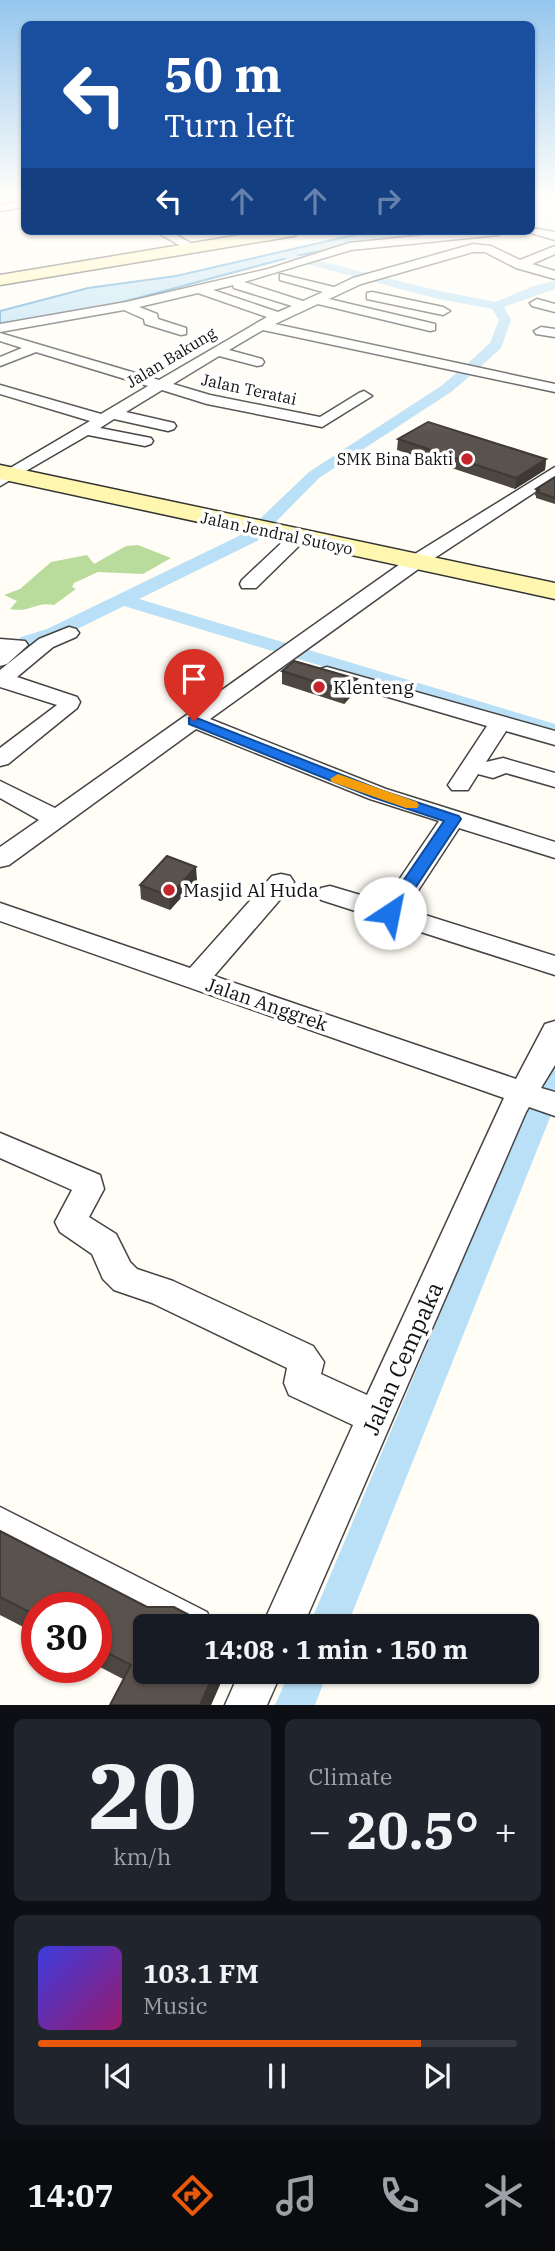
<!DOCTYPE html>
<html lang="en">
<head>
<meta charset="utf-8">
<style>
  :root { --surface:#171b24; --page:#20242c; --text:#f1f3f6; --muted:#9ea1a6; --line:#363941; --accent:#ea580c }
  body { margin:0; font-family:"IBM Plex Serif",serif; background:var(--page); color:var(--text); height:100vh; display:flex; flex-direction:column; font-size:26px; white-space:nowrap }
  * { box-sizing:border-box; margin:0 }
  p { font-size:23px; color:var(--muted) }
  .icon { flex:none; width:38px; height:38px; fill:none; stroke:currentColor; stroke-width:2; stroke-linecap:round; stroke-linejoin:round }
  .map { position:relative; height:1705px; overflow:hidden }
  .sheet { display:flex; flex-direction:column; gap:14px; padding:14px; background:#0d0f14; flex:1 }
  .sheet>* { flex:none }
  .hud { position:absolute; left:21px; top:21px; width:514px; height:214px; border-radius:10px; box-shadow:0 2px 5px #0004; background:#1a4fa0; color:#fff; overflow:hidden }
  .speed { position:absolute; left:21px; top:1592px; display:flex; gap:14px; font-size:35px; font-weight:700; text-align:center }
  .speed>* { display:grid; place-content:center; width:91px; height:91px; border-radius:50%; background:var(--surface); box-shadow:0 2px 5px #0004; line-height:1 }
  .speed .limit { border:10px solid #d22; background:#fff; color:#111 }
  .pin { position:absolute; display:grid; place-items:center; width:60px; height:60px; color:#fff; margin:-72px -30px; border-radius:50% 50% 50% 0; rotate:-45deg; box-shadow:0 0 7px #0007 }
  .pin .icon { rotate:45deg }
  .me { position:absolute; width:77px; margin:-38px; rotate:34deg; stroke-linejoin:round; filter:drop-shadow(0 0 5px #0008) }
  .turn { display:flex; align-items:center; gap:24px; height:147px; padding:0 28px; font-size:32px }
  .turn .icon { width:91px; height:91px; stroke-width:2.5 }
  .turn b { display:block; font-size:49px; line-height:60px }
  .lanes { display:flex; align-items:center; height:66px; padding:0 28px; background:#0003; justify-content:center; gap:35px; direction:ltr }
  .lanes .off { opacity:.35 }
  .big { font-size:52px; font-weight:800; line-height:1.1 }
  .sheet .card { flex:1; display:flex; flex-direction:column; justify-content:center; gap:10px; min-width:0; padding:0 24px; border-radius:10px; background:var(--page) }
  .sheet .dial { align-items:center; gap:0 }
  .dial b { font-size:91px; line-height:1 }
  .song { display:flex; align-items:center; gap:21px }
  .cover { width:84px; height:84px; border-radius:10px; background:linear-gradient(135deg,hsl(240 70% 55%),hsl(320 70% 35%)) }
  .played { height:7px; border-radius:4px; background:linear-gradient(90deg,var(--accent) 80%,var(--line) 80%) }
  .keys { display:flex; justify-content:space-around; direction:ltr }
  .heat { display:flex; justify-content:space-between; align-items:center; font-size:38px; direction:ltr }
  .sheet .tiles { flex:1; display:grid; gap:14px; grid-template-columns:1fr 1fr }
  .card:last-child { grid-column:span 2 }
  .trip { position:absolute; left:133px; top:1614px; width:406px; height:70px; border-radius:10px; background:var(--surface); box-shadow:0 2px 5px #0004; font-weight:800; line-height:70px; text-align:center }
  .tabs { display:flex; height:112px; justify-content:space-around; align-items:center; background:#090b0e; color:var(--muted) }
  .tabs .icon { width:49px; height:49px }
  .tabs .active { color:var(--accent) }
  .tabs b { font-size:32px; color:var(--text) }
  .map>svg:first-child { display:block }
  .forest { fill:#b9dc9c }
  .water { fill:#b9e0f7; stroke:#3f96cf; stroke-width:2 }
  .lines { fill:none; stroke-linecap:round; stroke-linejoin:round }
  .canal { fill:#b9e0f7; fill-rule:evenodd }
  .street-casing { stroke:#444; stroke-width:3 }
  .secondary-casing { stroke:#333; stroke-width:3 }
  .street { fill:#fff; fill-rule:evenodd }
  .secondary { fill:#fff6b0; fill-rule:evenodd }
  .wall { fill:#4d4742 }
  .shaded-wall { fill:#3f3936 }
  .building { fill:#5a524d; stroke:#3f3936; stroke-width:2 }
  .route { fill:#1a73e8; stroke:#114b97; stroke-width:2 }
  .slow { fill:#f59e0b }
  .poi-dot { fill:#c4262e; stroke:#fff; stroke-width:2.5 }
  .labels { text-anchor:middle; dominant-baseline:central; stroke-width:7; stroke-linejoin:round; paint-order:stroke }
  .far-street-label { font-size:16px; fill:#111; stroke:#fff }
  .far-poi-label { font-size:16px; fill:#111; stroke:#fff; text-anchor:end }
  .poi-label { font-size:19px; fill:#111; stroke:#fff; text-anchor:start }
  .street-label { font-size:19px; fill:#111; stroke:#fff }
  .near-street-label { font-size:23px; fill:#111; stroke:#fff }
</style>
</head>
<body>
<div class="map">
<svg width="555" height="1705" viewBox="0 0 555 1705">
  <rect width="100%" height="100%" fill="#fffdf5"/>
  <path class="forest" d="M138,545L171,558L143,574L98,572L74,583L72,587L76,589L54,605C35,601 32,613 10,609L17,601L4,595L20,589L51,562L87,555L94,564L126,546Z"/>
  <polygon class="water" points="371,231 475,231 367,242 291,257 108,306 0,324 0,311 88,288 176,276"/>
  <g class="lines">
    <g class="canal">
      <polygon points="284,252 435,290 496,302 533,286 555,281 555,289 504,307 511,320 501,348 477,370 451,392 319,478 257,541 139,599 555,724 555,737 124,606 61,637 35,645 7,670 0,672 0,656 21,637 47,629 245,533 309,472 441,386 467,364 490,343 499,320 492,309 434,298 280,257 280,253"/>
      <polygon points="555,1061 555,1105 347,1626 309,1626 542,1071 545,1064"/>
      <polygon points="290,1671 328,1671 315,1705 275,1705"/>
    </g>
    <g class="street-casing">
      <g id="street">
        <polygon points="24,201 24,207 0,211 0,205"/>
        <polygon points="532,228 555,232 555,240 524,231 532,231"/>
        <polygon points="154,231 169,231 200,248 190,251"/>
        <path d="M465,231H504L498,235L351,250L244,282L303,301L323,292L280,280V274L334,287L353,278L473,244L491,246L520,260L555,246V254L532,264L555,271V279L516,268L485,252H473L361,284L329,299L435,324V330L430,331L318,304L275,324L555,384V392L263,330L229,350L262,359L264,362L262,365L257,366L219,356L173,384L210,395L320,417L359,393L364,391L372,396L322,427L207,404L162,390L126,412L174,423L176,426L174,429L168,431L114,419L100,428L151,438L153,441L151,444L145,446L88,435L0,486V474L90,421L0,394V385L101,414L148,386L36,352L0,366V357L22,348L0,341V333L159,380L267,317L198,293L139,307L157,314L158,319L186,328V334L181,335L145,324L144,319L124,310L0,332V324L126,302L268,269L349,243ZM233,285L234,288L292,306L278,312L213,290Z"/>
        <polygon points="372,292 443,307 450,311 443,315 367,299 367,293"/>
        <polygon points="537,299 555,304 555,312 532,306 530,303"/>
        <polygon points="541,327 555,329 555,337 536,334 534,331"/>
        <polygon points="555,467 555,479 424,565 210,719 386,789 555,842 555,858 459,828 406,909 555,956 555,975 321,900 317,894 321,888 330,886 384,902 439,821 370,799 196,729 9,865 0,867 0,847 39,820 0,798 0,781 55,808 410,557"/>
        <polygon points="298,532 307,537 304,541 256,588 242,588 240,584 242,580 292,533"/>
        <polygon points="69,627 76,629 79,633 76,637 53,647 17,677 77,697 80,702 77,708 8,764 0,766 0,748 57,705 0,687 0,670 39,639"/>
        <polygon points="0,639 25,641 28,645 7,664 0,666"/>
        <polygon points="327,667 555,731 555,745 506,731 486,762 503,758 555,773 555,787 506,773 493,778 478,774 468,790 452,790 448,785 487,726 320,677 317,673 320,669"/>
        <polygon points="281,874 290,876 294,882 290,888 214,976 516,1079 545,1024 555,1021 555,1065 541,1088 555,1092 555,1116 529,1107 526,1112 303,1626 262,1626 353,1425 289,1395 284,1383 287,1368 152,1303 114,1290 103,1279 92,1254 60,1232 55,1222 72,1190 0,1158 0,1133 100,1175 104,1189 89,1217 116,1234 130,1262 137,1269 173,1281 313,1346 324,1362 321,1374 367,1395 504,1098 0,921 0,903 190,968 272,876"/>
        <polygon points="0,1507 207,1612 213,1626 151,1626 0,1547"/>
        <polygon points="240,1671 282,1671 267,1705 225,1705"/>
      </g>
    </g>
    <g class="secondary-casing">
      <g id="secondary">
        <polygon points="265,231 302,231 294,236 0,285 0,275"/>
        <polygon points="0,465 555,583 555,599 0,479"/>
      </g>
    </g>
    <use href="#street" class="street"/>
    <use href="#secondary" class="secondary"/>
  </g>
  <g class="wall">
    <polygon points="398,439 546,459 545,470 515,489 397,450"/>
    <polygon points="555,477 555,504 536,498 536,496 535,495 536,489"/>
    <polygon points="282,671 357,679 356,691 344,704 282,684"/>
    <polygon points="197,880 170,910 141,899 140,885"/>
    <polygon points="0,1531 226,1671 211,1705 110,1705 123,1679 96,1665 96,1608 37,1608 37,1634 0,1615"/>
  </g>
  <g class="shaded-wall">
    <polygon points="546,459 545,470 515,489 516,478"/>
    <polygon points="357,679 356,691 344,704 344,691"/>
    <polygon points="196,867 197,880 170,910 169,896"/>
    <polygon points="215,1671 226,1671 211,1705 200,1705"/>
  </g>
  <g class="building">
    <polygon points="428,422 546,459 516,478 398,439"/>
    <polygon points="555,477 555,498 537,492 539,490 536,489"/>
    <polygon points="294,661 357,679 344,691 282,671"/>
    <polygon points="167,856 196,867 169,896 140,885"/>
    <polygon points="0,1531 147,1607 174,1607 210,1626 145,1626 145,1671 215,1671 200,1705 110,1705 131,1665 96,1647 96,1608 37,1608 37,1616 0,1597"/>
  </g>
  <linearGradient id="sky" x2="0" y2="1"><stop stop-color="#95c6ee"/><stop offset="0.45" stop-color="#fffefa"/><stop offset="1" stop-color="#fffefa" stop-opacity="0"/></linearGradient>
  <rect width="555" height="435" fill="url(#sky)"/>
  <polygon class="route" points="194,717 383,791 459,816 461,819 396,917 384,917 382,913 384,909 444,821 372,797 189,724 189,718"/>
  <polygon class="slow" points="338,774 417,802 419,805 417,808 406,808 332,782 330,779"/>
  <g class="poi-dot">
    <circle cx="467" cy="459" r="7"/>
    <circle cx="319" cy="687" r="7"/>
    <circle cx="169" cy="890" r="7"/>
  </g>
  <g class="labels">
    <g class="far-street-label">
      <text transform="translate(171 357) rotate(-31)">Jalan Bakung</text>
      <text transform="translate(249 389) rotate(12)">Jalan Teratai</text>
      <text transform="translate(277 533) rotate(12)">Jalan Jendral Sutoyo</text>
    </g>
    <g class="far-poi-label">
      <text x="453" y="459">SMK Bina Bakti</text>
    </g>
    <g class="poi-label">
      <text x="333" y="687">Klenteng</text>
      <text x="183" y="890">Masjid Al Huda</text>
    </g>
    <g class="street-label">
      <text transform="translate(267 1004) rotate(19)">Jalan Anggrek</text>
    </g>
    <g class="near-street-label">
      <text transform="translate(402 1358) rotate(-66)">Jalan Cempaka</text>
    </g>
  </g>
</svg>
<div class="speed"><div class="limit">30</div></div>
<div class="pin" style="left:194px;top:721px;background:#d93025"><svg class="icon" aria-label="arrive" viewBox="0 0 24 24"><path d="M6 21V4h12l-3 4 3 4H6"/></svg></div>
<svg class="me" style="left:390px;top:913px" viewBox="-20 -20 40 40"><circle r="19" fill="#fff"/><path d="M0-13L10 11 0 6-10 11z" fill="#1a73e8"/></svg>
<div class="trip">14:08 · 1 min · 150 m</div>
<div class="hud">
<div class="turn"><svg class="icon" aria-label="left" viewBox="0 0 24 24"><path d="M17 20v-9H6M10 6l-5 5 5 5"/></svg><div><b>50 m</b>Turn left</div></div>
<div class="lanes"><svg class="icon" aria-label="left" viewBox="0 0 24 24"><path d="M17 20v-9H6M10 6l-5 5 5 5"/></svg><svg class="icon off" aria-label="ahead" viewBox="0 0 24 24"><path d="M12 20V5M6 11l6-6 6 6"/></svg><svg class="icon off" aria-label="ahead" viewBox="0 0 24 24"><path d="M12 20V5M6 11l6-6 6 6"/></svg><svg class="icon off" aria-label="right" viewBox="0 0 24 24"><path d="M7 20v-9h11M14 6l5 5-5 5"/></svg></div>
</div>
</div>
<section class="sheet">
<div class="tiles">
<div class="card dial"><b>20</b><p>km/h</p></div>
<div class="card"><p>Climate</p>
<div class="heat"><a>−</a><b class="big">20.5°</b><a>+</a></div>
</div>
<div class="card">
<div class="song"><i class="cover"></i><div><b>103.1 FM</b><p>Music</p></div></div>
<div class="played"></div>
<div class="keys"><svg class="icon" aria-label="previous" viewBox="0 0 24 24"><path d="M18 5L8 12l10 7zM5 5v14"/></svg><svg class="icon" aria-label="pause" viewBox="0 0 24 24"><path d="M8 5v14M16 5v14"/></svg><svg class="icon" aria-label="next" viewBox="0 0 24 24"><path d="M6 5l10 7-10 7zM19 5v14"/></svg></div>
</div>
</div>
</section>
<nav class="tabs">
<b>14:07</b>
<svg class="icon active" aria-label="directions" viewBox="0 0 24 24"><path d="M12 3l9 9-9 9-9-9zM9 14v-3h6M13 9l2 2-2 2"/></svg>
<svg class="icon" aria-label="music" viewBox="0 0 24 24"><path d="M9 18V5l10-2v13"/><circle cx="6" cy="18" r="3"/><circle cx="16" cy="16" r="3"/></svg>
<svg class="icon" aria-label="phone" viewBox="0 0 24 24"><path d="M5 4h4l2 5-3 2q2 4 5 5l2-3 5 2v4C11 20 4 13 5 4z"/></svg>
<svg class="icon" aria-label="climate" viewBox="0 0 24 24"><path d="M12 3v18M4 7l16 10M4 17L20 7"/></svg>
</nav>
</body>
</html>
